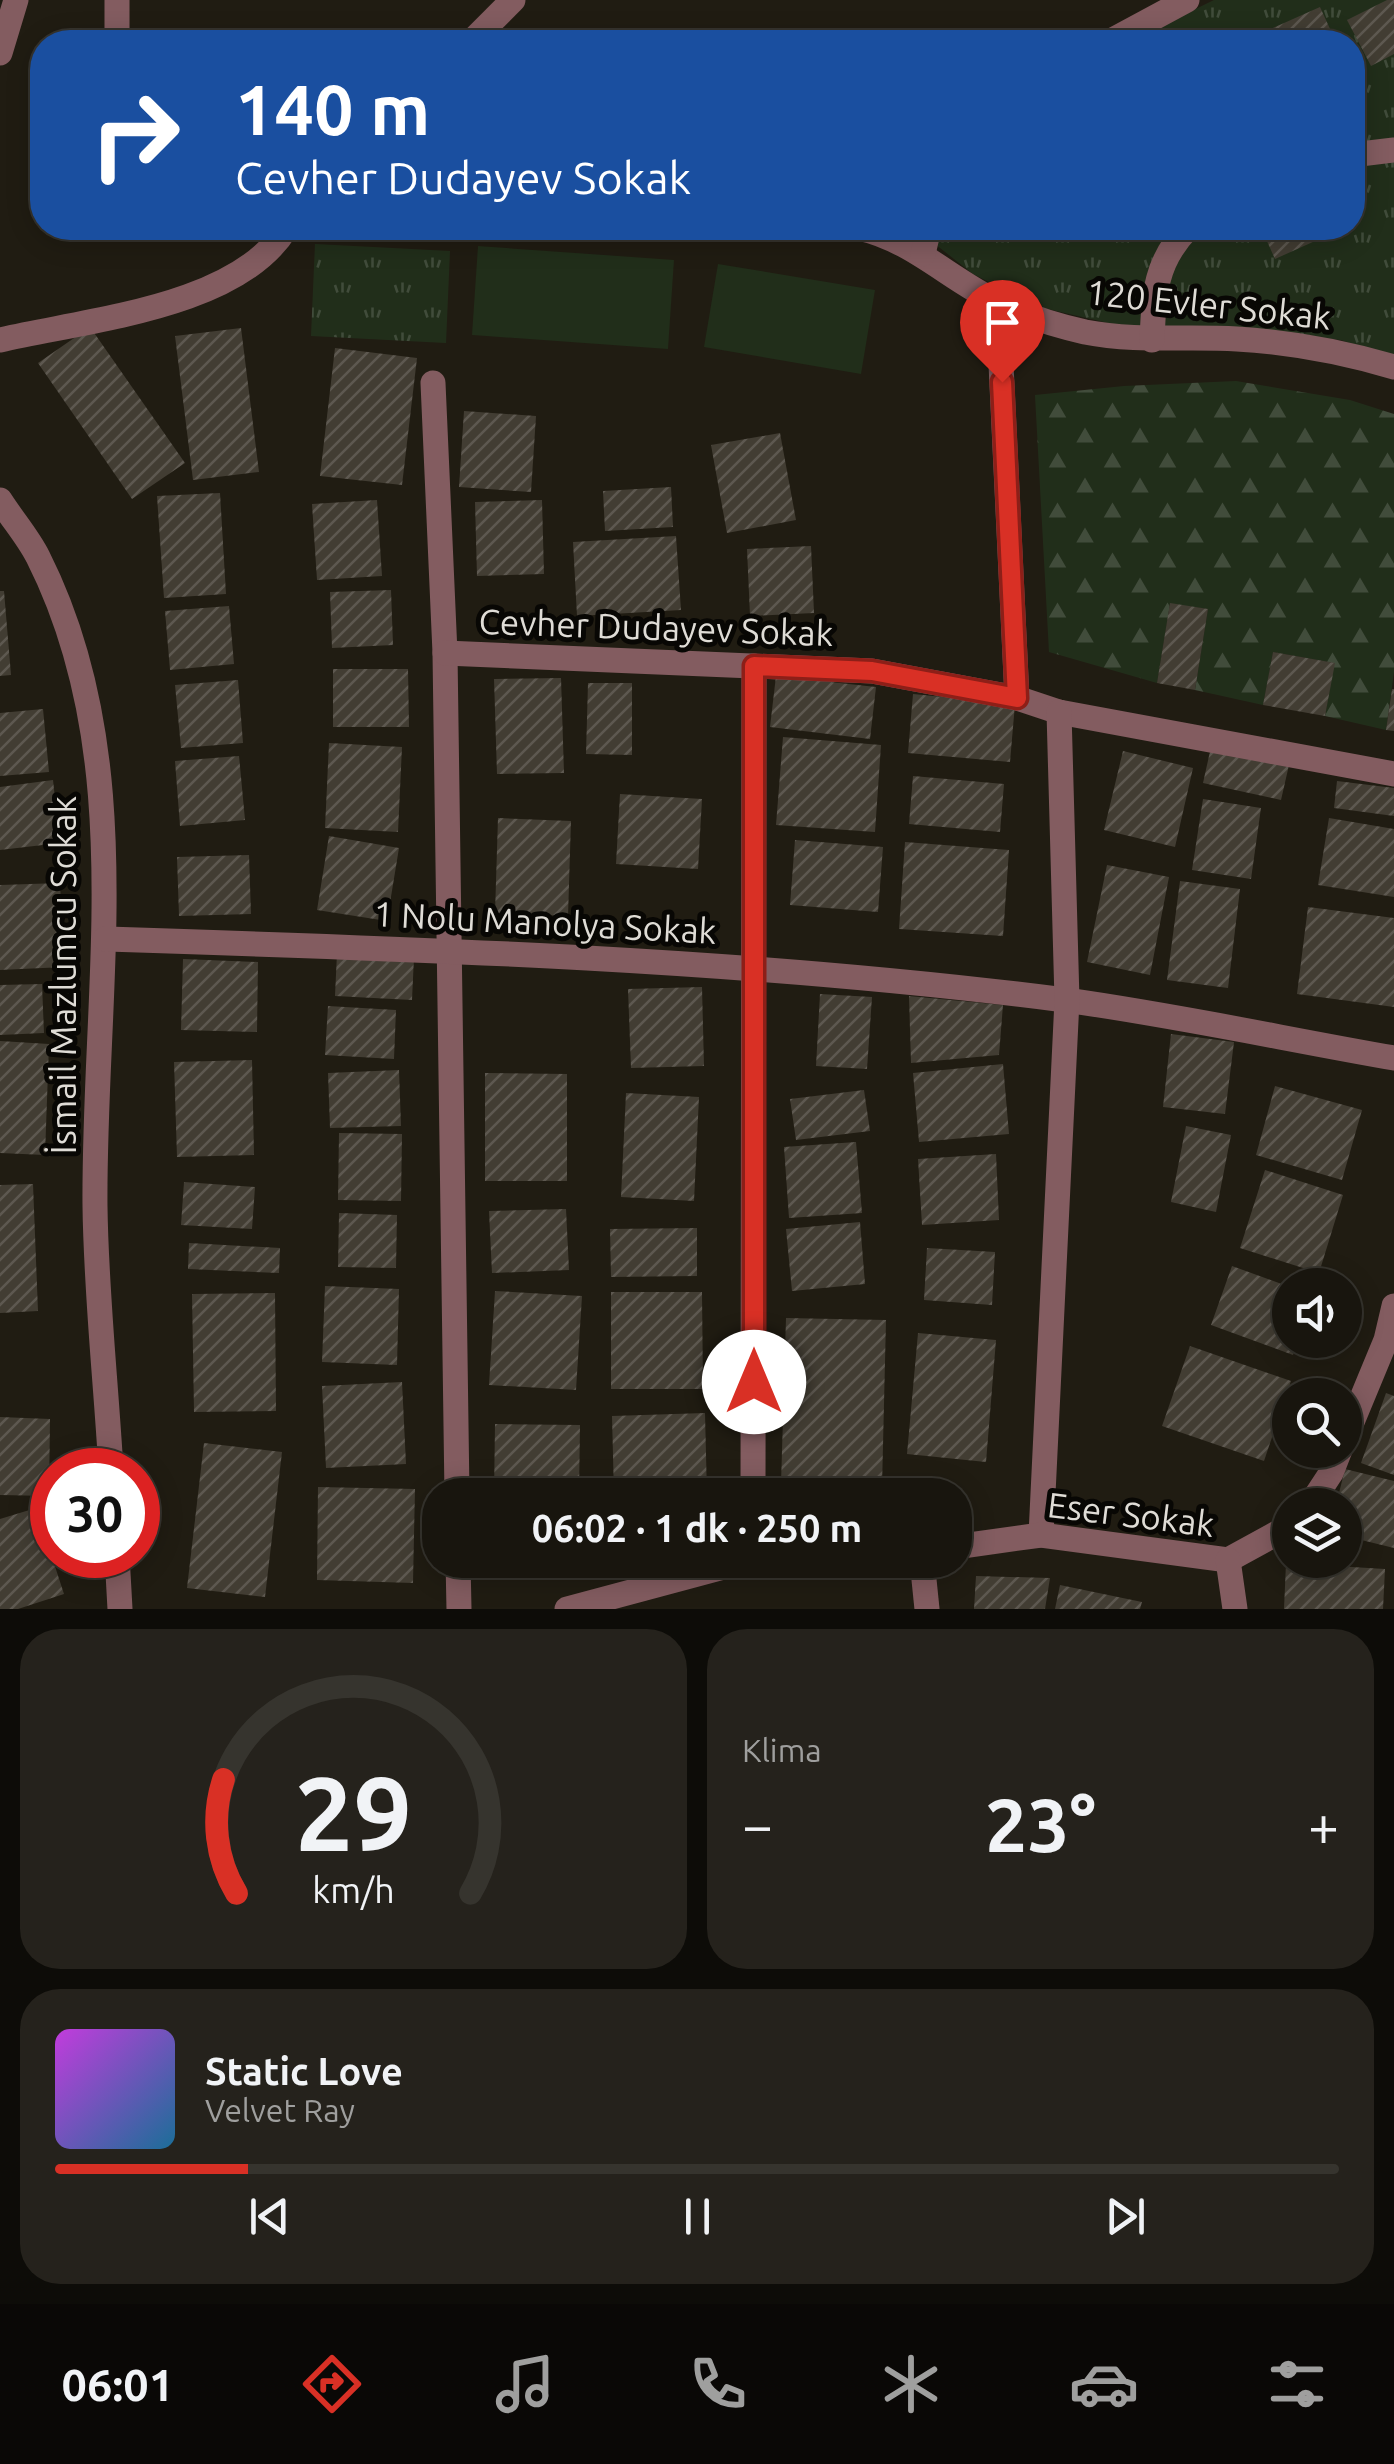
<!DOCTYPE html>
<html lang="tr">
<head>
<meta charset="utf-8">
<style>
  :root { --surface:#18150e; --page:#25221c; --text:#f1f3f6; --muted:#9f9f9e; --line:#36342e; --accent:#d93025 }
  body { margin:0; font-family:Ubuntu,sans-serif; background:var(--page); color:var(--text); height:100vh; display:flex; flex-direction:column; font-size:38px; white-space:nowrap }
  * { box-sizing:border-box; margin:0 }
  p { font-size:32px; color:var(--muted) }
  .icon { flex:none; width:55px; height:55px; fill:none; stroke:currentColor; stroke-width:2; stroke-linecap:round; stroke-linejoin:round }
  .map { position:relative; height:1609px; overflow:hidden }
  .details { display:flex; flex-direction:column; gap:20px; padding:20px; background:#0d0c08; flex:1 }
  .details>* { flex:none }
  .guide { position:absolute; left:30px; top:30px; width:1335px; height:210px; border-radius:40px; box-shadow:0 5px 25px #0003,0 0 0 2px var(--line); background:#1a4fa0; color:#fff; overflow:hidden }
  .fabs { position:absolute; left:1272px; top:1268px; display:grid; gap:20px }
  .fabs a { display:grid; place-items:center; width:90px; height:90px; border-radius:50%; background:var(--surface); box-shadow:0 5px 25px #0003,0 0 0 2px var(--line); font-size:50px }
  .speed { position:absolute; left:30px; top:1448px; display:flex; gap:20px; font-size:50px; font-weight:700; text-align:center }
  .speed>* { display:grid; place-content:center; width:130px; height:130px; border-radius:50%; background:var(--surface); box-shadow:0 5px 25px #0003,0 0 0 2px var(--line); line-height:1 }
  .speed .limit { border:15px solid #d22; background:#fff; color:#111 }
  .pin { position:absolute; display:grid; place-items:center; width:85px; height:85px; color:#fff; margin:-102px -42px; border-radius:50% 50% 50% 0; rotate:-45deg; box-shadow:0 0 10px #0007 }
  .pin .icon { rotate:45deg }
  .me { position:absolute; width:110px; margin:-55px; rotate:0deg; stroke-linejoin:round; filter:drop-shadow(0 0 8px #0008) }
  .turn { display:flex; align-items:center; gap:35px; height:210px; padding:0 40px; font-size:45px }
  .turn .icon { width:130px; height:130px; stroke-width:2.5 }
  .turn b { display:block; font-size:70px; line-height:85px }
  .big { font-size:75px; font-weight:700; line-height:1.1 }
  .details .widget { flex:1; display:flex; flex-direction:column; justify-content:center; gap:15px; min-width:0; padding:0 35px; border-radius:40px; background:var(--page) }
  .details .dial { align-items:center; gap:0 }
  .dial svg { height:260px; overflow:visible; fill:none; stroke:var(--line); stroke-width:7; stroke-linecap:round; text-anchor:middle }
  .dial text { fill:var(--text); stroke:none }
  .song { display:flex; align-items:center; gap:30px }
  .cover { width:120px; height:120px; border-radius:15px; background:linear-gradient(135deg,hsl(290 70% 55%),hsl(200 70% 35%)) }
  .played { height:10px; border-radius:5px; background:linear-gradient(90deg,var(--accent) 15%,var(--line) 15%) }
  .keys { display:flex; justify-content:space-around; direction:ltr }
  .heat { display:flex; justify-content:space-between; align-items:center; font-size:55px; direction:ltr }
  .details .tiles { flex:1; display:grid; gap:20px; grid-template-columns:1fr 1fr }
  .widget:last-child { grid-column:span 2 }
  .trip { position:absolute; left:422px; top:1478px; width:550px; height:100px; border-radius:40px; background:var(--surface); box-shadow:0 5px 25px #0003,0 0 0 2px var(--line); font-weight:700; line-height:100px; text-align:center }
  .menu { display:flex; height:160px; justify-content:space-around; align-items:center; background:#0a0806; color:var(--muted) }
  .menu .icon { width:70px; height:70px }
  .menu .on { color:var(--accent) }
  .menu b { font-size:45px; color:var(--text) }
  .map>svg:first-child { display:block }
  .grass { fill:url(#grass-tufts) }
  .forest { fill:url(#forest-firs) }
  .garden { fill:#212e1a }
  .building { fill:url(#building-hatch) }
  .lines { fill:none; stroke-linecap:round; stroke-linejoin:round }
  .minor { stroke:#835c60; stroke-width:25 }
  .route-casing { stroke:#8d1f18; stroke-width:25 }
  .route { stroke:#d93025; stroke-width:18 }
  .labels { text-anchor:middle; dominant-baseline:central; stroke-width:10; stroke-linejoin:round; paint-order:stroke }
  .street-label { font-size:35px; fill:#dfdcd6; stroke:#080704 }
</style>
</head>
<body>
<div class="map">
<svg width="1394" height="1609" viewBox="0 0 1394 1609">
  <defs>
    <pattern id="grass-tufts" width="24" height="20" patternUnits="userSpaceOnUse" patternTransform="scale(2.5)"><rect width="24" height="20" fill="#212e1a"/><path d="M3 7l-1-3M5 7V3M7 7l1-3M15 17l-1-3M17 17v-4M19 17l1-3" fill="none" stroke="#414c3b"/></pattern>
    <pattern id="forest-firs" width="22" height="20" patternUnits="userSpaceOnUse" patternTransform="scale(2.5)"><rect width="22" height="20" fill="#212e1a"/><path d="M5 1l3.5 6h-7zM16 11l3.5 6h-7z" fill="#414c3b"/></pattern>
    <pattern id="building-hatch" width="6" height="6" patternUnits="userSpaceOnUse" patternTransform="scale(2.5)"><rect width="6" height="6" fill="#423d33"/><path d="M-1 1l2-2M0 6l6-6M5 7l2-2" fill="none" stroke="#5d5850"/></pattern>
  </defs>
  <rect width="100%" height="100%" fill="#201c12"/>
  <g class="grass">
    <polygon points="1214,0 1394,0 1394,358 1341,340 1256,331 1126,327 1039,307 973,274 935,244 942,228 1352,228 1352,42 1128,42"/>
    <polygon points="315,244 450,251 446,343 311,336"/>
  </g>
  <polygon class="forest" points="1236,381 1350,400 1394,414 1394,672 1386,730 1325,716 1334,663 1273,652 1263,705 1195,690 1208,609 1170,604 1157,683 1049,652 1035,395 1124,386"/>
  <g class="garden">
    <polygon points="478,246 674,260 668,349 472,335"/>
    <polygon points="718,264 875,290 861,374 704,347"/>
  </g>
  <g class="building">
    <polygon points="1387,0 1394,0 1394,54 1371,66 1347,20"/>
    <polygon points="1320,7 1336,42 1241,42"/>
    <polygon points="1059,228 1096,228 1064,240"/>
    <polygon points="1261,228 1344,228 1275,259"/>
    <polygon points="90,327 185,463 132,499 38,363"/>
    <polygon points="241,328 259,472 193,480 175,336"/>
    <polygon points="335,348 417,358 402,485 320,476"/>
    <polygon points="464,411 536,416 531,492 459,487"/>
    <polygon points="780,433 796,520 727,533 711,445"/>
    <polygon points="671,487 673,527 605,531 603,491"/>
    <polygon points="220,493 226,594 164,598 157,496"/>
    <polygon points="377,500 382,576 317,580 312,504"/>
    <polygon points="542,500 544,574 477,576 475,502"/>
    <polygon points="676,536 681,610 577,616 573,542"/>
    <polygon points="811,546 814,613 750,616 747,549"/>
    <polygon points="391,590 393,645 332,648 330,592"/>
    <polygon points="0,591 4,591 11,675 0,676"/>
    <polygon points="1170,603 1208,609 1195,690 1157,683"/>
    <polygon points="229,606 234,664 170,670 165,611"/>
    <polygon points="1273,652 1335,663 1325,716 1263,705"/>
    <polygon points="333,669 408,669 409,727 333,727"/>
    <polygon points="776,676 876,687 870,739 770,727"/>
    <polygon points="561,678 564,773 497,774 494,679"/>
    <polygon points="238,680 243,743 181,748 175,685"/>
    <polygon points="588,683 632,683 632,755 586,754"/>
    <polygon points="1392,689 1394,689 1394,731 1386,730"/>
    <polygon points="913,694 1015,704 1010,762 908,753"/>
    <polygon points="43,709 49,772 0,776 0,713"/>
    <polygon points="783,737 881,745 875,832 776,825"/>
    <polygon points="329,743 402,747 398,832 325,828"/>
    <polygon points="1211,747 1289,765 1281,800 1203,783"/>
    <polygon points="1123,751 1193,768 1175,847 1104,830"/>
    <polygon points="239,756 245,820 180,826 175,761"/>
    <polygon points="913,776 1004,784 1000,832 909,824"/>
    <polygon points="53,780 60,843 0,850 0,787"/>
    <polygon points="1337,781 1394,788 1394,816 1334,808"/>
    <polygon points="620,794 702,799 698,869 616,864"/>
    <polygon points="1203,799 1261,808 1251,879 1192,870"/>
    <polygon points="498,818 571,821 568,916 495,913"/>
    <polygon points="1329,818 1394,829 1394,897 1318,885"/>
    <polygon points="329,836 399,848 387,921 317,910"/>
    <polygon points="795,840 883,847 878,912 790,905"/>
    <polygon points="905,842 1009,850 1003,936 899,929"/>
    <polygon points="249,855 251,914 179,916 177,857"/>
    <polygon points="1107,865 1169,877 1150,975 1087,962"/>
    <polygon points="1180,881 1240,889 1228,988 1167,980"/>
    <polygon points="60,883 64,967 0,970 0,885"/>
    <polygon points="1308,907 1394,918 1394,1007 1297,994"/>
    <polygon points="337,953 414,957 412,1000 335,996"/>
    <polygon points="183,959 258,962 257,1032 181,1030"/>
    <polygon points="42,984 44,1033 0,1035 0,985"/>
    <polygon points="702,987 704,1066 631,1068 628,989"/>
    <polygon points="820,994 872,997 867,1069 816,1066"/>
    <polygon points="909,996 1003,1005 999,1055 911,1063"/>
    <polygon points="328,1006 396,1010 394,1059 325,1055"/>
    <polygon points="1171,1034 1234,1042 1225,1114 1163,1107"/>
    <polygon points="0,1041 49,1044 45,1155 0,1153"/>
    <polygon points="252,1060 254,1155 177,1157 174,1062"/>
    <polygon points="1003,1064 1009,1134 919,1142 913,1073"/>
    <polygon points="399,1070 401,1126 330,1128 328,1073"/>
    <polygon points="485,1073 567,1074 567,1181 485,1181"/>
    <polygon points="1275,1086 1362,1110 1342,1180 1256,1155"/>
    <polygon points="864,1090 870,1131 796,1140 790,1099"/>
    <polygon points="626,1093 699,1097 694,1201 621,1197"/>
    <polygon points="1186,1126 1231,1135 1216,1212 1171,1202"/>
    <polygon points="339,1133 402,1134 401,1201 338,1200"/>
    <polygon points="856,1142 862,1213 789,1218 784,1147"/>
    <polygon points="996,1154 999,1220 922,1225 918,1159"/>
    <polygon points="1265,1170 1343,1195 1319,1273 1240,1248"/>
    <polygon points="184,1182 255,1187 252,1229 181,1225"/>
    <polygon points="33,1184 38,1311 0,1313 0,1185"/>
    <polygon points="566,1209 569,1270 492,1273 489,1211"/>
    <polygon points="339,1213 397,1215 396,1268 338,1267"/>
    <polygon points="860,1222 865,1284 792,1291 786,1229"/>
    <polygon points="697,1228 697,1276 611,1277 610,1229"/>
    <polygon points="189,1243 280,1248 279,1273 188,1269"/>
    <polygon points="927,1248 995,1252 992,1305 924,1300"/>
    <polygon points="1232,1266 1290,1287 1290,1340 1298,1340 1293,1355 1211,1325"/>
    <polygon points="325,1286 399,1289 397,1365 322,1362"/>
    <polygon points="495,1291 582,1296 576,1390 489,1385"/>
    <polygon points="611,1292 702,1292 703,1389 611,1389"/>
    <polygon points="275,1293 276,1411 194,1412 192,1294"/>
    <polygon points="786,1318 886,1320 882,1487 781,1484"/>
    <polygon points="918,1333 996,1340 986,1462 907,1454"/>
    <polygon points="1190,1346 1291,1381 1264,1461 1162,1426"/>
    <polygon points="402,1382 406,1464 326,1468 322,1386"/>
    <polygon points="1386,1393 1394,1396 1394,1475 1361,1463"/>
    <polygon points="705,1413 707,1495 614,1495 612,1416"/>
    <polygon points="0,1417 50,1419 49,1496 0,1495"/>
    <polygon points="495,1424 580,1425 579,1495 494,1495"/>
    <polygon points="204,1443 282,1452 265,1597 187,1588"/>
    <polygon points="1345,1469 1394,1481 1394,1548 1345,1536 1345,1505 1336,1505"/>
    <polygon points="318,1487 415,1489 413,1583 317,1580"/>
    <polygon points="36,1508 64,1594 18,1609 0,1609 0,1519"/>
    <polygon points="1286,1563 1385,1569 1383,1609 1284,1609"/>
    <polygon points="976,1576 1050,1578 1045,1609 974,1609"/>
    <polygon points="1060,1585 1142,1602 1140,1609 1055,1609"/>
  </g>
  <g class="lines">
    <g class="minor">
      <polyline points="117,42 117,0"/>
      <polyline points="471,42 513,0"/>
      <polyline points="1109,42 1187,0"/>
      <polyline points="0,53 16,0"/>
      <polyline points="1352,155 1394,150"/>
      <path d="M859,228C913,240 950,280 999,303C1024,315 1058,326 1085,332C1136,342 1186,336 1237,339C1290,342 1343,352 1394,367"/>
      <polyline points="923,254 929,228"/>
      <polyline points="998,302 1017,698"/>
      <path d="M0,340C84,320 238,308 286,228"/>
      <path d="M1152,340C1154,294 1155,262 1188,228"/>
      <polyline points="433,383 445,653 457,1495"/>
      <path d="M0,500C12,519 28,537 38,557C140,759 93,989 95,1206C96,1293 106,1382 111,1470"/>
      <polyline points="445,653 872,671 1017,698 1059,712 1394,774"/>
      <path d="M105,939C425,949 747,959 1065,1000C1175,1015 1285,1039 1394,1058"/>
      <polyline points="1345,1439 1386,1340 1394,1306"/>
      <polyline points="753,1495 754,666"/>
      <polyline points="1310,1505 1331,1473 1340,1450"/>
      <polyline points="1041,1535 1067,1000 1059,712"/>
      <polyline points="955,1547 1041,1535 1228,1560 1290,1526"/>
      <polyline points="117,1555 120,1609"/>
      <polyline points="458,1560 459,1609"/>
      <polyline points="922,1560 927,1609"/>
      <polyline points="1228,1560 1235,1609"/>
      <polyline points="567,1609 750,1560"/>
    </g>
  </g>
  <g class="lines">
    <g class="route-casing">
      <polyline id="route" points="754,1382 754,666 872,671 1017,698 1002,382"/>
    </g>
    <use href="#route" class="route"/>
  </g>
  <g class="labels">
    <g class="street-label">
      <text transform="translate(1209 304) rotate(6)">120 Evler Sokak</text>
      <text transform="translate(656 627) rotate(2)">Cevher Dudayev Sokak</text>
      <text transform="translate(545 922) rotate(3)">1 Nolu Manolya Sokak</text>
      <text transform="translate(63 975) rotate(-90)">İsmail Mazlumcu Sokak</text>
      <text transform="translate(1131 1514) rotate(7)">Eser Sokak</text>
    </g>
  </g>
</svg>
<div class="fabs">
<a><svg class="icon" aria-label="sound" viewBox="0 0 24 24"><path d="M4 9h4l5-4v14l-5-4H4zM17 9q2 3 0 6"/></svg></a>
<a><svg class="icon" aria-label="search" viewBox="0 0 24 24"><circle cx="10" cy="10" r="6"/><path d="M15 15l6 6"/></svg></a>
<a><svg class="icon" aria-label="layers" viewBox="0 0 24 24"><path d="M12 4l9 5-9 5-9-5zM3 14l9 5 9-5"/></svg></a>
</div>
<div class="speed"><div class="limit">30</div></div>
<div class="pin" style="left:1002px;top:382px;background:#d93025"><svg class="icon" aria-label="arrive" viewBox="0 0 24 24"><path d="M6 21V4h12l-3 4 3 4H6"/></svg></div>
<svg class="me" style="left:754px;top:1382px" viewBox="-20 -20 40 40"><circle r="19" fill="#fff"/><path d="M0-13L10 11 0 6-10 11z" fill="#d93025"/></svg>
<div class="trip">06:02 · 1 dk · 250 m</div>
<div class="guide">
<div class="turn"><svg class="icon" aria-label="right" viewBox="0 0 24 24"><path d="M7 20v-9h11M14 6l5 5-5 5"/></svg><div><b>140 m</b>Cevher Dudayev Sokak</div></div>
</div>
</div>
<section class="details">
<div class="tiles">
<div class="widget dial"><svg viewBox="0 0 100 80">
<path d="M14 69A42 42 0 1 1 86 69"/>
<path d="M14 69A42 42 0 0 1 10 34" stroke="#d93025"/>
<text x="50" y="56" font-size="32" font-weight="700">29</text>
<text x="50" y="72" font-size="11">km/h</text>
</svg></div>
<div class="widget"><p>Klima</p>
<div class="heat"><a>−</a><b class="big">23°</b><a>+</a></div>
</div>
<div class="widget">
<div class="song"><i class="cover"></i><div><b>Static Love</b><p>Velvet Ray</p></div></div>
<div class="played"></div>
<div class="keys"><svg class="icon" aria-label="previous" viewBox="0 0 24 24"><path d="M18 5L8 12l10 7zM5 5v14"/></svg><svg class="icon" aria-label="pause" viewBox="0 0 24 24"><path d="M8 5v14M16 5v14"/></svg><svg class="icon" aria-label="next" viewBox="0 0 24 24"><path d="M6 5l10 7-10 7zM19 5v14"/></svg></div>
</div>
</div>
</section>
<nav class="menu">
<b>06:01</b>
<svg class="icon on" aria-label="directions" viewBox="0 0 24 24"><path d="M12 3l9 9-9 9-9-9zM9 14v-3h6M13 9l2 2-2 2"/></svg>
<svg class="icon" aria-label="music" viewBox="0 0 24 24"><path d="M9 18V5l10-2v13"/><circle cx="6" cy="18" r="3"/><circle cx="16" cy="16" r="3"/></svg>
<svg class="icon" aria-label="phone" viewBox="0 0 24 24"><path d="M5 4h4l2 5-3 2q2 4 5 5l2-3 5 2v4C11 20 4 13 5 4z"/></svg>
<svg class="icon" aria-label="climate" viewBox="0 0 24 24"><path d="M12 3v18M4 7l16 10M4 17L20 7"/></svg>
<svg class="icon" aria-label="car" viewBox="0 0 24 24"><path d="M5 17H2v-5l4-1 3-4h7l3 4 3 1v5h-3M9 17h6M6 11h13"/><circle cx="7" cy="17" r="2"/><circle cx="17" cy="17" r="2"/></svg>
<svg class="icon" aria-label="filters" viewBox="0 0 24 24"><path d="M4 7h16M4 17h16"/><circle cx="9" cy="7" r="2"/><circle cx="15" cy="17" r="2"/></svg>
</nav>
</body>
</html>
